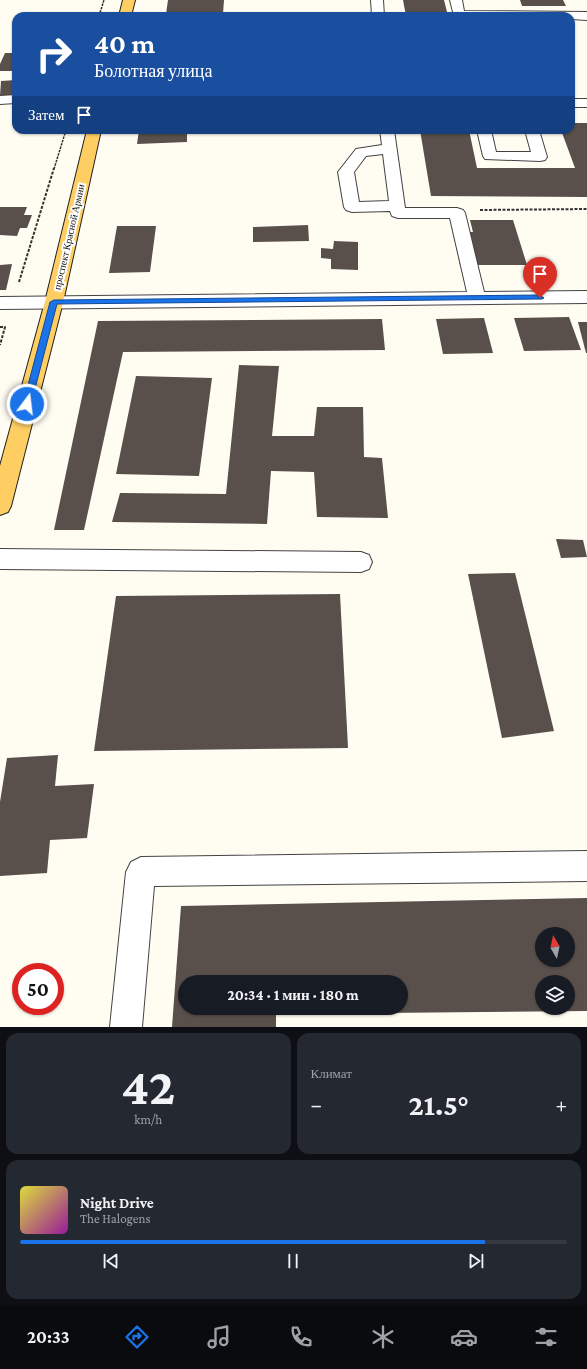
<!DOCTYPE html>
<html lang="ru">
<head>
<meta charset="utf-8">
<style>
  :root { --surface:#171b24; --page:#242831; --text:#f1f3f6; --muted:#9ea1a6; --line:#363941; --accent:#1a73e8 }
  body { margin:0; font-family:"Crimson Pro",serif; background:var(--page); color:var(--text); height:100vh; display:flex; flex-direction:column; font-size:15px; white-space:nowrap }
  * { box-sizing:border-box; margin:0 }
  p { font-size:13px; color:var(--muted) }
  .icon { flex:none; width:22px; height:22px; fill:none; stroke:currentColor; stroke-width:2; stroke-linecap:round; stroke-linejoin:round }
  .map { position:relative; height:1027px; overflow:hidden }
  .sheet { display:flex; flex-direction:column; gap:6px; padding:6px; background:#0d0f14; flex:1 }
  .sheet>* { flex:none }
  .guide { position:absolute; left:12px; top:12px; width:563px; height:122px; border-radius:12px; box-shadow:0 1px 3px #0004; background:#1a4fa0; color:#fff; overflow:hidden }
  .needle { width:26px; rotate:351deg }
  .fabs { position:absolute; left:535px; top:927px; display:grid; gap:8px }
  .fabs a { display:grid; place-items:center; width:40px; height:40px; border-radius:50%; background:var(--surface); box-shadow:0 1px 3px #0004; font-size:20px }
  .speed { position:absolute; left:12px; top:963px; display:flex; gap:8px; font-size:20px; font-weight:700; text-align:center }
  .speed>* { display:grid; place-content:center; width:52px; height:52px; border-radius:50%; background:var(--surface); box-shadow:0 1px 3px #0004; line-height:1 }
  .speed .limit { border:6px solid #d22; background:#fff; color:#111 }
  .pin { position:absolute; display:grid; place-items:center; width:34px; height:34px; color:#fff; margin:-41px -17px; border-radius:50% 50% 50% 0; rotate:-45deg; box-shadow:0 0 4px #0007 }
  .pin .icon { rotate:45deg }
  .me { position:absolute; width:44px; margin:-22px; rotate:15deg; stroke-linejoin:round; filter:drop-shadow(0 0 3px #0008) }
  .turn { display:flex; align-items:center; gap:14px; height:84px; padding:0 16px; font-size:18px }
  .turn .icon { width:52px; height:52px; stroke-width:2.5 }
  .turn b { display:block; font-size:28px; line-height:34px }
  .then { display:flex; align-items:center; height:38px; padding:0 16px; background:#0003; gap:8px; font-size:15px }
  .big { font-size:30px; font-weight:700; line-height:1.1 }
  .sheet .card { flex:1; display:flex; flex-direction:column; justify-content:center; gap:6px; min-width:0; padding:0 14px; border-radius:12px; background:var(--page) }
  .sheet .dial { align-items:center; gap:0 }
  .dial b { font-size:52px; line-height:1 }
  .song { display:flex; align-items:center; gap:12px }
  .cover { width:48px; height:48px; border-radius:6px; background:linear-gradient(135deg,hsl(60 70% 55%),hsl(300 70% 35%)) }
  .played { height:4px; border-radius:2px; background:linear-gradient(90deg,var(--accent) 85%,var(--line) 85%) }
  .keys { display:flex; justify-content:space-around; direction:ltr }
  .heat { display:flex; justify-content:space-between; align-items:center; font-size:22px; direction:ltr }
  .sheet .tiles { flex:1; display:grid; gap:6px; grid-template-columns:1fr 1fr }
  .card:last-child { grid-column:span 2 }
  .trip { position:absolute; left:178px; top:975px; width:230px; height:40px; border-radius:20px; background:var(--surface); box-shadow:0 1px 3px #0004; font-weight:700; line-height:40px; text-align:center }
  .tab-bar { display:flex; height:64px; justify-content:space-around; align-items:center; background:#090b0e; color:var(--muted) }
  .tab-bar .icon { width:28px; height:28px }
  .tab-bar .on { color:var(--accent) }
  .tab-bar b { font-size:18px; color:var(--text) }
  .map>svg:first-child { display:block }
  .building { fill:#594f4b; fill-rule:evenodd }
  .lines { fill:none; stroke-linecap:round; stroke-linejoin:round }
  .minor-casing { stroke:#434343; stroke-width:2 }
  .major-casing { stroke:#212121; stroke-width:2 }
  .path-far1 { stroke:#323232; stroke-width:1.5; stroke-dasharray:2.5 1; stroke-linecap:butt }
  .path { stroke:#323232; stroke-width:2; stroke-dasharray:3 1.5; stroke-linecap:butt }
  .minor { fill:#fff; fill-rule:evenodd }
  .major { fill:#ffce62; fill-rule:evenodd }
  .route { fill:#1a73e8; stroke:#114b97 }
  .labels { text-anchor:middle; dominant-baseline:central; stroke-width:4; stroke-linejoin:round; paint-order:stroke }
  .street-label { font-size:10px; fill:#101010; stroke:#fff }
</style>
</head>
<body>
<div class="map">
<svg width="587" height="1027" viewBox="0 0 587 1027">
  <rect width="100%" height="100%" fill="#fffcf2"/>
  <g class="building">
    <polygon points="168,0 224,0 223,14 166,14"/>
    <polygon points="403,0 444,0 448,16 406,16"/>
    <polygon points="520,0 563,0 566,6 522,6"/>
    <polygon points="5,53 16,53 16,71 0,71 0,64"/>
    <polygon points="16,80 16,95 0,96 1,81"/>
    <polygon points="571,123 587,123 587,197 431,196 420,130 469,130 477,168 575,168 561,130 571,130"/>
    <polygon points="139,130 187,130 187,142 137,144"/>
    <polygon points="0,207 27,207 24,215 32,215 27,228 20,228 17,236 0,235"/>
    <polygon points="470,220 513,220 527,265 460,265 453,232 473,232"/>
    <polygon points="308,225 309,241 253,242 253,227"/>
    <polygon points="117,226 156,226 150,272 109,273"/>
    <polygon points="334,241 358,242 358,270 331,269 331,259 321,258 321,248 333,249"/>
    <polygon points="12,264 6,290 0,290 0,265"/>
    <polygon points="569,317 581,350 524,351 514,318"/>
    <polygon points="484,318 493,353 443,354 436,319"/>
    <polygon points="382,319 385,350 123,352 84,530 54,530 98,321"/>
    <polygon points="578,322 587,322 587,353 586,353"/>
    <polygon points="239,365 279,366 272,436 314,436 317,407 363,407 364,457 382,458 388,518 317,517 314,472 271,471 267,524 112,522 120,493 226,494"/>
    <polygon points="136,376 212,378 199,476 116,474"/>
    <polygon points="556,539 583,540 587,557 561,558"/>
    <polygon points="515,573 554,731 502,738 468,574"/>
    <polygon points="340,594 348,748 94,751 116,596"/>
    <polygon points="58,755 55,786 94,784 87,838 50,840 47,873 0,876 0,802 7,758"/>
    <path d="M587,898V1011L276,1014V1027H172L181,906ZM542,934H568V960H542ZM185,982H401V1008H185ZM542,982H568V1008H542Z"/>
  </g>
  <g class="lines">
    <g class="minor-casing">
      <g id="minor">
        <polygon points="371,0 383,0 384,16 372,16"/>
        <polygon points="450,0 462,0 464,11 587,12 587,20 571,19 571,16 454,16"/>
        <polygon points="16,95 16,103 0,104 0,96"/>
        <rect x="571" y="99" width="16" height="8"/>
        <path d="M380,130H394L405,208H457L463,210L465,213L484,292L587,291V303L0,309V297L467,292L450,218H398L392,216L390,211L352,212L346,210L344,207L338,172L356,149L382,145ZM383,154L389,201L359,202L354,172L366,156Z"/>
        <polygon points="477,130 491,130 496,152 531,152 525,130 539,130 547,157 545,160 540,161 485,159 483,156"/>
        <polygon points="0,549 361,552 369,555 372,562 369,569 361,572 0,569"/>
        <polygon points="587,851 587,881 154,886 142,1027 110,1027 126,872 131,862 141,857"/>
      </g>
    </g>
    <g class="major-casing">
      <g id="major">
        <polygon points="123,0 135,0 131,16 119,16"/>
        <polygon points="87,130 101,130 63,302 11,506 8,512 0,515 0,466 45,302"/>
      </g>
    </g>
    <g class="path-far1">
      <polyline points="99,16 104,0"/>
      <polyline points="54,169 66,130"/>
    </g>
    <g class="path">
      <polyline points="480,210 587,209"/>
      <polyline points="19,282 54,168"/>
      <polyline points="0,327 5,327 0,345"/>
    </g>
    <use href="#minor" class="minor"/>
    <use href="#major" class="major"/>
  </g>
  <polygon class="route" points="540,295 544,298 542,299 57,304 31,404 27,408 23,404 50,302 54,300"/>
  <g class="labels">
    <g class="street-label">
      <text transform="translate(69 237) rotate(-77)">проспект Красной Армии</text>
    </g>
  </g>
</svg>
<div class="fabs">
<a><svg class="needle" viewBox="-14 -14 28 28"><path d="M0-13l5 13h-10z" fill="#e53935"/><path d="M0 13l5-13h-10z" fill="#9ea1a6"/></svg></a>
<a><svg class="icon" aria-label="layers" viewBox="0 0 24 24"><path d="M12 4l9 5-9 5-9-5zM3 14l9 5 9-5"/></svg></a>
</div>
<div class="speed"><div class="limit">50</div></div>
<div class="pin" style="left:540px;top:298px;background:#d93025"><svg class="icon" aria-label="arrive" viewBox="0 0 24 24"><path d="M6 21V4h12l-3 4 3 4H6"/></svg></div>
<svg class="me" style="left:27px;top:404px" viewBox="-20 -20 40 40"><circle r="17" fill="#1a73e8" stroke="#fff" stroke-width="3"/><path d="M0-11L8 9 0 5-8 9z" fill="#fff"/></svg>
<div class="trip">20:34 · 1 мин · 180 m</div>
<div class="guide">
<div class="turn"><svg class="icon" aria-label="right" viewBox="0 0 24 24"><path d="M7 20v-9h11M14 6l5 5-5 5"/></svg><div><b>40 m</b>Болотная улица</div></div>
<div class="then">Затем<svg class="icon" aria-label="arrive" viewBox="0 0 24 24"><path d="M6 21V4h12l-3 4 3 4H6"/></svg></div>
</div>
</div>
<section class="sheet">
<div class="tiles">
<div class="card dial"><b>42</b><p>km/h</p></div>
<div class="card"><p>Климат</p>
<div class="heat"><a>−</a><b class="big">21.5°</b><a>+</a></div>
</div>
<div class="card">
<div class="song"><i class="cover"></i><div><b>Night Drive</b><p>The Halogens</p></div></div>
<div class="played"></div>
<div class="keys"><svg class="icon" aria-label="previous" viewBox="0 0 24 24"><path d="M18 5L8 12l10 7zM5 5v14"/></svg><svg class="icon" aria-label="pause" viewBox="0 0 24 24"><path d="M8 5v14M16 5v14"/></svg><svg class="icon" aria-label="next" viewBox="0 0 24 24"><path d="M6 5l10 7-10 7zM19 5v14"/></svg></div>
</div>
</div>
</section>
<nav class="tab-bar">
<b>20:33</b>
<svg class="icon on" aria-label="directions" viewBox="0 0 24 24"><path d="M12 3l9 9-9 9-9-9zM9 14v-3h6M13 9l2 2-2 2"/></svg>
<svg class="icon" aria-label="music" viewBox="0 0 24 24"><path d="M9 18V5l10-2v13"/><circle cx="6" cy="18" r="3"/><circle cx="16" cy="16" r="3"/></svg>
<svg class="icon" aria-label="phone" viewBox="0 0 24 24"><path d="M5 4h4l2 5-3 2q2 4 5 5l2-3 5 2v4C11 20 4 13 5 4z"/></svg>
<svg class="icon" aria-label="climate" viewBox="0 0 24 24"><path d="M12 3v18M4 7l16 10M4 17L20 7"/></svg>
<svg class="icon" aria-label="car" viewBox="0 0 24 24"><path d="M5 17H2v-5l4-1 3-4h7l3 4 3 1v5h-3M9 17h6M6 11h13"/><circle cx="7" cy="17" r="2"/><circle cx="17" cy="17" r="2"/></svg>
<svg class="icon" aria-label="filters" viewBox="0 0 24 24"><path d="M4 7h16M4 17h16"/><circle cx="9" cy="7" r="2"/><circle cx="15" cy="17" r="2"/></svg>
</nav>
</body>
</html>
